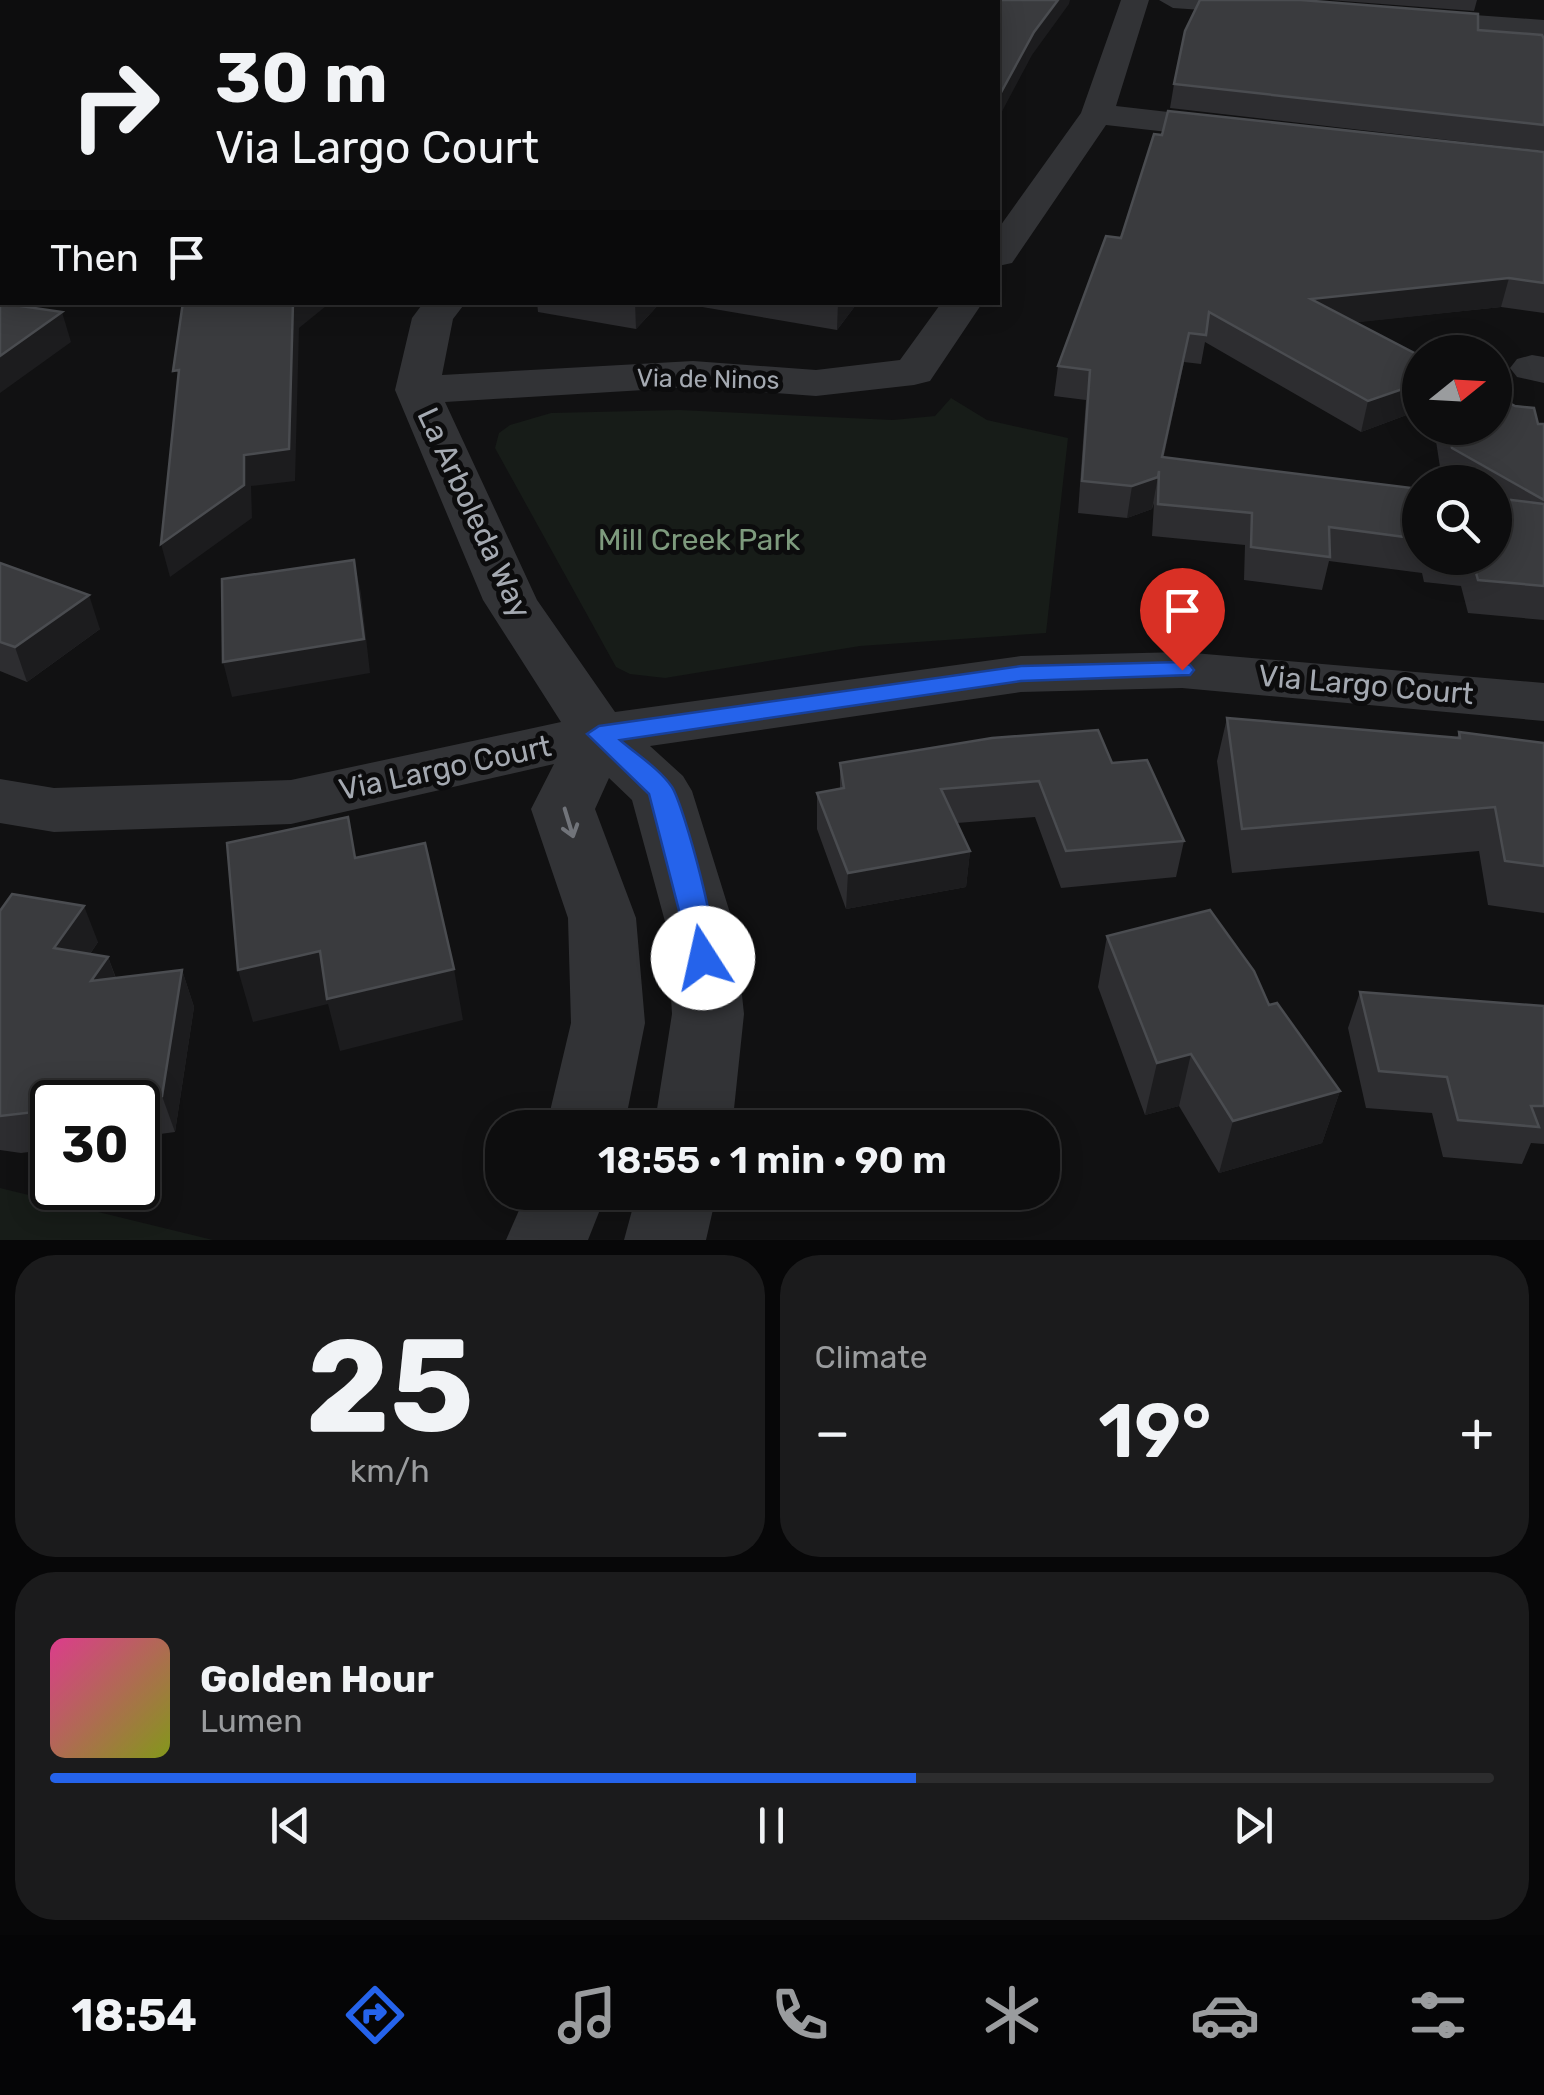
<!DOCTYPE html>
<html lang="en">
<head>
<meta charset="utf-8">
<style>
  :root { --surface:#0d0d0e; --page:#1b1b1c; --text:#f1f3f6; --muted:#9a9c9e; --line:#2d2d2e; --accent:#2563eb }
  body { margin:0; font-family:Rubik,sans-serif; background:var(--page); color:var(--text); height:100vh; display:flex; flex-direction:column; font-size:38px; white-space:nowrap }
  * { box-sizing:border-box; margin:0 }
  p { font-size:32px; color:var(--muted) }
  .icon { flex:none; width:55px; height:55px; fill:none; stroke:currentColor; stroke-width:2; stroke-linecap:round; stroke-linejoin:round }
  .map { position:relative; height:1240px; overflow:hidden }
  .side { display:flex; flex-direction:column; gap:15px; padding:15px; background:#070708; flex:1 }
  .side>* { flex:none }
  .hud { position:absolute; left:0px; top:0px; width:1000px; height:305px; box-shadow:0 5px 25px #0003,0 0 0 2px var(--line); background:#0d0d0e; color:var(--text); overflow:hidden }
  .needle { width:65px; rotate:72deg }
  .controls { position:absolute; left:1402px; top:335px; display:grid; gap:20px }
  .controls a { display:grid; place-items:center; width:110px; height:110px; border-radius:50%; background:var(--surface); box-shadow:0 5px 25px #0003,0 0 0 2px var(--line); font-size:50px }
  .speed { position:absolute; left:30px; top:1080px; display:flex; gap:20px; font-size:50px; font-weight:700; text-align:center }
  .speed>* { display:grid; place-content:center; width:130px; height:130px; border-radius:50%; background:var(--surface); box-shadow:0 5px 25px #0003,0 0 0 2px var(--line); line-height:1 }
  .speed .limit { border:5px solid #111; border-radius:15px; background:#fff; color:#111 }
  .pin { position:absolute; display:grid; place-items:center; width:85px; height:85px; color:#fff; margin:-102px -42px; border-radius:50% 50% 50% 0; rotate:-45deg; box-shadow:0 0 10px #0007 }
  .pin .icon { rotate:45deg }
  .me { position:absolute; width:110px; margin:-55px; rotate:350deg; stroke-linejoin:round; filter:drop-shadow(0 0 8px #0008) }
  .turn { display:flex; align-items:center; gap:35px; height:210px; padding:0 50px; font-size:45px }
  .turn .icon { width:130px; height:130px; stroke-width:2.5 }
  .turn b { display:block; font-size:70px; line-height:85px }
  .then { display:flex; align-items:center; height:95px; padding:0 50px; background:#0003; gap:20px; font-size:38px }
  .big { font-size:75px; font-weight:600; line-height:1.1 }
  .side .tile { flex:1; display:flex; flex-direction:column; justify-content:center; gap:15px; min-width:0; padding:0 35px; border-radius:40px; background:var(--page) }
  .side .dial { align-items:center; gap:0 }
  .dial b { font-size:130px; line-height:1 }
  .song { display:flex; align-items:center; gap:30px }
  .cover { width:120px; height:120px; border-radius:15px; background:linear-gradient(135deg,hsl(330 70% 55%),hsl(70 70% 35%)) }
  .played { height:10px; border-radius:5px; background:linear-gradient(90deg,var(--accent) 60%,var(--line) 60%) }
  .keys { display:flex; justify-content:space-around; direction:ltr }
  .heat { display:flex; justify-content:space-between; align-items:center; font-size:55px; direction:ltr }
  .side .tiles { flex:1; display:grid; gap:15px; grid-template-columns:1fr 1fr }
  .tile:last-child { grid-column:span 2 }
  .trip { position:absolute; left:485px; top:1110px; width:575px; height:100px; border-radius:40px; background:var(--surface); box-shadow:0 5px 25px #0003,0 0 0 2px var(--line); font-weight:600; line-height:100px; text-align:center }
  .menu { display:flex; height:160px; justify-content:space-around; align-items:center; background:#050506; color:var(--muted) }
  .menu .icon { width:70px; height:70px }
  .menu .selected { color:var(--accent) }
  .menu b { font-size:45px; color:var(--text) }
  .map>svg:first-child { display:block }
  .green { fill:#171c18 }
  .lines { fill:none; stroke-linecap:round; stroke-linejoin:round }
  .street { fill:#323336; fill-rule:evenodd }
  .wall { fill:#2d2d30 }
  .shaded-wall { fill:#1c1c1e }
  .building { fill:#3a3b3e; stroke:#4a4c50; stroke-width:2.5 }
  .oneway { stroke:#71747a }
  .route { fill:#2563eb; stroke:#184099; stroke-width:2.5 }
  .labels { text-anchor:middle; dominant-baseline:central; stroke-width:10; stroke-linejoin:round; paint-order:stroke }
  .far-street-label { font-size:25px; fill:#a4a9b1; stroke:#0c0c0d }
  .street-label { font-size:30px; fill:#a4a9b1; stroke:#0c0c0d }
  .park-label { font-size:30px; fill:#7d9a7d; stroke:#0c0c0d }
</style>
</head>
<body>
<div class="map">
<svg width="1544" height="1240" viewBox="0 0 1544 1240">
  <rect width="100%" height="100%" fill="#111112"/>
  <g class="green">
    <polygon points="951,398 987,420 1068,438 1046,633 860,646 665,678 630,674 616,667 495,448 499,433 510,425 551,413 679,410 893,420 935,416"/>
    <polygon points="0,1188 213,1240 0,1240"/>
  </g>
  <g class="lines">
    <g class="street">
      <polygon points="1121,0 1149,0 1116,106 1238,120 1250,123 1255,130 1250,137 1238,140 1106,125 1012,263 998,266 998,229 1081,113"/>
      <polygon points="1159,0 1280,0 1289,7 1275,15 1173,8"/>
      <polygon points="1406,10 1544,20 1544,38 1396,24 1392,18"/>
      <polygon points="2,197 2,219 0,220 0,198"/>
      <polygon points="424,302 466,302 453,319 442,375 693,361 816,370 900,360 942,302 983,302 930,381 914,385 816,396 693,387 445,402 537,600 615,712 1021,656 1182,652 1544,683 1544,721 1182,688 1021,692 650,746 683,776 692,791 735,929 744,1014 732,1128 654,1128 672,1014 667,929 632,800 609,778 595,809 636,918 645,1023 624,1128 546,1128 571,1023 568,918 531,809 554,764 291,824 54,832 0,823 0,779 54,788 291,780 561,722 483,600 395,390 412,318"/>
      <polygon points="1532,355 1544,357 1544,383 1517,377 1510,368 1517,359"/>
      <polygon points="527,1192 607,1192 588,1240 506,1240"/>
      <polygon points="637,1192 717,1192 706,1240 624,1240"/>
    </g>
  </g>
  <g class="wall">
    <polygon points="1329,0 1477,0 1474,11"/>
    <polygon points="1478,30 1544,39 1544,151 1170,108 1174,84"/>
    <polygon points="1544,152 1544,313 1501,307 1356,322 1420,356 1420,410 1361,432 1205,342 1201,364 1184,362 1163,458 1420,489 1420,558 1495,558 1495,482 1448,482 1442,480 1434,428 1495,428 1544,424 1544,620 1468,613 1461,586 1424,582 1422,573 1329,561 1322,590 1244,580 1245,545 1152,536 1154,503 1152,509 1127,518 1078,513 1086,400 1054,396 1058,366 1121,238"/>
    <polygon points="537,302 661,302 636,329 538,312"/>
    <polygon points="673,302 858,302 837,330"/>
    <polygon points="0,563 100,629 27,682 0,671"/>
    <polygon points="1227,718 1457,738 1459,732 1544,743 1544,913 1488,905 1479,851 1232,873 1217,761"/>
    <polygon points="840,763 1112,763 1184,841 1176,877 1061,888 1035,817 957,823 970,851 966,887 846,909 817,829 817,793 840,789"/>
    <polygon points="0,911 98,942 90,954 108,957 116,978 182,970 194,1007 175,1132 138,1137 138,1102 52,1102 52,1149 21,1153 0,1150"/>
    <polygon points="1107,936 1269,1005 1340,1091 1322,1143 1219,1173 1179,1106 1145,1115 1098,987"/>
    <polygon points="1360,992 1544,1006 1544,1144 1531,1143 1522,1164 1443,1157 1432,1113 1366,1108 1348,1028"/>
  </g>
  <g class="shaded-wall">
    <polygon points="817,0 837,0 837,2 799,2"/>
    <polygon points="1058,0 1070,0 1069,4 1032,55 998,119 998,98 1034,32"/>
    <polygon points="2,134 2,163 0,164 0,135"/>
    <polygon points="1509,278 1501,307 1305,328 1311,299"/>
    <polygon points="2,287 2,302 37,302 0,321 0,288"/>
    <polygon points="293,302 331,302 299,328 295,481 251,486 252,518 170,577 161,544 244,455"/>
    <polygon points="635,302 661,302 636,329"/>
    <polygon points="838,302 858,302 837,330"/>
    <polygon points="62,312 71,342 0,393 0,356"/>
    <polygon points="1189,333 1184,362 1159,480 1162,457"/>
    <polygon points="1420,383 1420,410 1361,432 1368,401"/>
    <polygon points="1159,471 1152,509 1127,518 1132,486"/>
    <polygon points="354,560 361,593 370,673 232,697 223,662"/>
    <polygon points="89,595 100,629 27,682 15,647"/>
    <polygon points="970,851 966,887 846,909 848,873"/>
    <polygon points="84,906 98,942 69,984 54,948"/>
    <polygon points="320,951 454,969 463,1020 340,1051 328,1004 253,1022 238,970"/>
    <polygon points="108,957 121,993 91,981"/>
    <polygon points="182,970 194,1007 175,1132 162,1096"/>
    <polygon points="1191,1054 1179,1106 1145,1115 1157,1063"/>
    <polygon points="1340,1091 1322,1143 1219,1173 1233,1121"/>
  </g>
  <g class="building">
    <polygon points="0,0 817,0 799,2 2,2 2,134 0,135"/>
    <polygon points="834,0 1058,0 1034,32 998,98 998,2 831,2"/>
    <polygon points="1200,0 1301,0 1478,14 1478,30 1542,35 1544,39 1544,125 1174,84 1185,31"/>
    <polygon points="1168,111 1544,152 1544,283 1509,278 1311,299 1420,356 1420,383 1368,401 1209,312 1206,335 1189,333 1162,457 1420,489 1420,539 1329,527 1330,557 1251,547 1252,513 1158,504 1159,471 1158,477 1132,486 1082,481 1090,370 1058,366 1106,236 1121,238 1154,134 1162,135"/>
    <polygon points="2,234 2,287 0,288 0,235"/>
    <polygon points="183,302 293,302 289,449 244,455 244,485 161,544 179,370 173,371"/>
    <polygon points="0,303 62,312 0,356"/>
    <polygon points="1495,395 1515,406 1534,408 1538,424 1544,424 1544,500 1452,448 1448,428 1495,428"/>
    <polygon points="1495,498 1544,504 1544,586 1478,580 1472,558 1495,558"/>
    <polygon points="354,560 364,639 223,662 222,579"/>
    <polygon points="0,563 89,595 15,647 0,642"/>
    <polygon points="1227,718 1460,738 1459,732 1544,743 1544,866 1505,861 1495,807 1242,829"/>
    <polygon points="1098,730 1112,763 1147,760 1184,841 1066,851 1039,781 941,789 970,851 848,873 817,793 844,788 840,763 992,738"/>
    <polygon points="348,817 355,858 425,843 454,969 327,999 320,951 238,970 227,843"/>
    <polygon points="12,894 84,906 54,948 108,957 91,981 182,970 162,1096 110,1102 52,1102 52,1110 0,1116 0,911"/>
    <polygon points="1210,910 1254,971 1269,1005 1277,1003 1340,1091 1233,1121 1191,1054 1157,1063 1107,936"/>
    <polygon points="1360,992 1544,1006 1544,1106 1531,1106 1539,1127 1458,1120 1447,1077 1379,1071"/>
  </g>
  <defs><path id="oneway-shaft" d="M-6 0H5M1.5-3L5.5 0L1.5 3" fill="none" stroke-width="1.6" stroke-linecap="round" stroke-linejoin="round" transform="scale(2.5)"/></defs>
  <use class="oneway" href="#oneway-shaft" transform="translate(569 823) rotate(73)"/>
  <path class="route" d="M1182,662L1190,665L1194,670L1190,675L1021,681L620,740C636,754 660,769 672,787C684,806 723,948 713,965L703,969L693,965L649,794L587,734L599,726L1021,666Z"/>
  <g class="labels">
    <g class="far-street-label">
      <text transform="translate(708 379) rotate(1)">Via de Ninos</text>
    </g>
    <g class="street-label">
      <text transform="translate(474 513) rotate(65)">La Arboleda Way</text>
      <text transform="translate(1366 685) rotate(5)">Via Largo Court</text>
      <text transform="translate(445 768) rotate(-12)">Via Largo Court</text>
    </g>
    <g class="park-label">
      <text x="699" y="540">Mill Creek Park</text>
    </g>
  </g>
</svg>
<div class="controls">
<a><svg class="needle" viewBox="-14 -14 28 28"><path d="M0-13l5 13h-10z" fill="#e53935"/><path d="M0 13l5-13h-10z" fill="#9a9c9e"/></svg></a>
<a><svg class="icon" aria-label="search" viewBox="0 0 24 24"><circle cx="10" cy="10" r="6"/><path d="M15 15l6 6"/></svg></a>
</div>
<div class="speed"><div class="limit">30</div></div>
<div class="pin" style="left:1182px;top:670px;background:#d93025"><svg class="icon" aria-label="arrive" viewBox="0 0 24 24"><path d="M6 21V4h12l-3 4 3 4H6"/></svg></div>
<svg class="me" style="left:703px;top:958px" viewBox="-20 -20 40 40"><circle r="19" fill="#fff"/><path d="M0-13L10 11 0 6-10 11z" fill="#2563eb"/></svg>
<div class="trip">18:55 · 1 min · 90 m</div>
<div class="hud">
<div class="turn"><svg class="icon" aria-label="right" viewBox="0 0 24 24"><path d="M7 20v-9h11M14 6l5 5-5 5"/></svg><div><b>30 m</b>Via Largo Court</div></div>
<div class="then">Then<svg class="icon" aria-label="arrive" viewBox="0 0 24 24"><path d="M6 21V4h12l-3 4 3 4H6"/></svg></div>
</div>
</div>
<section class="side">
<div class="tiles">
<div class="tile dial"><b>25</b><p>km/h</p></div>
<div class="tile"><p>Climate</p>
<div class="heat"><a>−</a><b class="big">19°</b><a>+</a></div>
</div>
<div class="tile">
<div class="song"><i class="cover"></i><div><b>Golden Hour</b><p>Lumen</p></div></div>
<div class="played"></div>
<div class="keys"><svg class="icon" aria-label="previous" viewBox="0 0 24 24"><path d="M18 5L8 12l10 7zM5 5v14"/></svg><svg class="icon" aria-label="pause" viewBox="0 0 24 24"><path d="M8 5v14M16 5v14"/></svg><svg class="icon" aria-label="next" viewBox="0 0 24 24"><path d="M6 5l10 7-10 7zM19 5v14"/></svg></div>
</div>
</div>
</section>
<nav class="menu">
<b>18:54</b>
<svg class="icon selected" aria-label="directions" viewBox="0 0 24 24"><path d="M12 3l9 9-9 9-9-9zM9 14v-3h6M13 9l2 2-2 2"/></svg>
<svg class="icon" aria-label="music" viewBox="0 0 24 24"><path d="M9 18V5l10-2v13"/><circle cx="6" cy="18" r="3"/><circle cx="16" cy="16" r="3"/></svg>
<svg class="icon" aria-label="phone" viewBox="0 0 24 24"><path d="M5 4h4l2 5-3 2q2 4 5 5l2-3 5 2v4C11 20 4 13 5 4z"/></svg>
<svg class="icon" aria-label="climate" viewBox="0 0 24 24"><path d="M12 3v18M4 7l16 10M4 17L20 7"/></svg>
<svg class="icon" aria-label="car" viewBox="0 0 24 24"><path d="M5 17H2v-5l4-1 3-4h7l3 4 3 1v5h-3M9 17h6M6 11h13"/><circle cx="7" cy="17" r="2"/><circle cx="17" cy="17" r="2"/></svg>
<svg class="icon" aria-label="filters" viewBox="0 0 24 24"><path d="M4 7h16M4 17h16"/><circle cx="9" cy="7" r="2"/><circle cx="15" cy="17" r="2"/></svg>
</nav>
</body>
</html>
